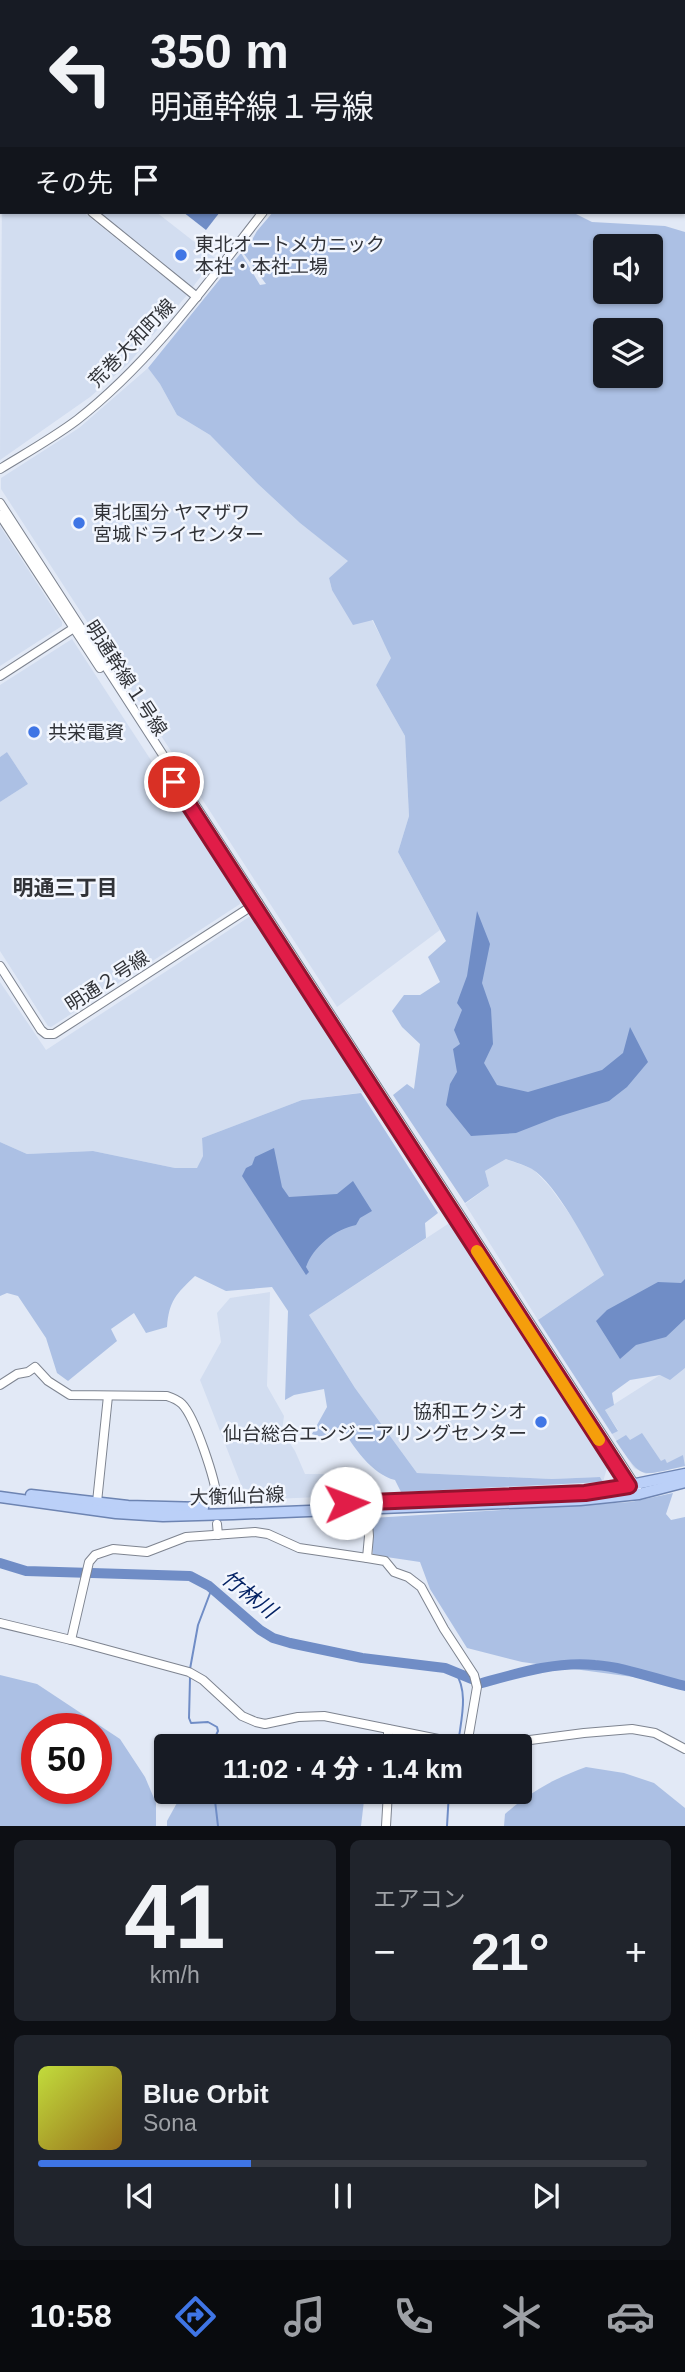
<!DOCTYPE html>
<html lang="ja">
<head>
<meta charset="utf-8">
<style>
  :root { --surface:#171b24; --page:#20242c; --text:#f1f3f6; --muted:#9ea1a6; --line:#363941; --accent:#3f75e5 }
  body { margin:0; font-family:Arial,"Noto Sans JP",sans-serif; background:var(--page); color:var(--text); height:100vh; display:flex; flex-direction:column; font-size:26px; white-space:nowrap }
  * { box-sizing:border-box; margin:0 }
  p { font-size:23px; color:var(--muted) }
  .icon { flex:none; width:38px; height:38px; fill:none; stroke:currentColor; stroke-width:2; stroke-linecap:round; stroke-linejoin:round }
  .map { position:relative; height:1826px; overflow:hidden }
  .panel { display:flex; flex-direction:column; gap:14px; padding:14px; background:#0d0f14; flex:1 }
  .panel>* { flex:none }
  .hud { position:absolute; left:0px; top:0px; width:686px; height:214px; box-shadow:0 2px 5px #0004; background:#171b24; color:var(--text); overflow:hidden }
  .controls { position:absolute; left:593px; top:234px; display:grid; gap:14px }
  .controls a { display:grid; place-items:center; width:70px; height:70px; border-radius:7px; background:var(--surface); box-shadow:0 2px 5px #0004; font-size:35px }
  .speed { position:absolute; left:21px; top:1713px; display:flex; gap:14px; font-size:35px; font-weight:700; text-align:center }
  .speed>* { display:grid; place-content:center; width:91px; height:91px; border-radius:50%; background:var(--surface); box-shadow:0 2px 5px #0004; line-height:1 }
  .speed .limit { border:10px solid #d22; background:#fff; color:#111 }
  .pin { position:absolute; display:grid; place-items:center; width:60px; height:60px; color:#fff; margin:-30px; border:4px solid #fff; border-radius:50%; box-shadow:0 2px 7px #0007 }
  .me { position:absolute; width:77px; margin:-38px; rotate:88deg; stroke-linejoin:round; filter:drop-shadow(0 0 5px #0008) }
  .turn { display:flex; align-items:center; gap:24px; height:147px; padding:0 35px; font-size:32px }
  .turn .icon { width:91px; height:91px; stroke-width:2.5 }
  .turn b { display:block; font-size:49px; line-height:60px }
  .then { display:flex; align-items:center; height:66px; padding:0 35px; background:#0003; gap:14px; font-size:26px }
  .big { font-size:52px; font-weight:800; line-height:1.1 }
  .panel .tile { flex:1; display:flex; flex-direction:column; justify-content:center; gap:10px; min-width:0; padding:0 24px; border-radius:10px; background:var(--page) }
  .panel .dial { align-items:center; gap:0 }
  .dial b { font-size:91px; line-height:1 }
  .song { display:flex; align-items:center; gap:21px }
  .cover { width:84px; height:84px; border-radius:10px; background:linear-gradient(135deg,hsl(70 70% 55%),hsl(40 70% 35%)) }
  .played { height:7px; border-radius:4px; background:linear-gradient(90deg,var(--accent) 35%,var(--line) 35%) }
  .keys { display:flex; justify-content:space-around; direction:ltr }
  .heat { display:flex; justify-content:space-between; align-items:center; font-size:38px; direction:ltr }
  .panel .tiles { flex:1; display:grid; gap:14px; grid-template-columns:1fr 1fr }
  .tile:last-child { grid-column:span 2 }
  .trip { position:absolute; left:154px; top:1734px; width:378px; height:70px; border-radius:7px; background:var(--surface); box-shadow:0 2px 5px #0004; font-weight:800; line-height:70px; text-align:center }
  .tab-bar { display:flex; height:112px; justify-content:space-around; align-items:center; background:#090b0e; color:var(--muted) }
  .tab-bar .icon { width:49px; height:49px }
  .tab-bar .on { color:var(--accent) }
  .tab-bar b { font-size:32px; color:var(--text) }
  .map>svg:first-child { display:block }
  .built { fill:#d2ddf0 }
  .green { fill:#acc0e4; fill-rule:evenodd }
  .water { fill:#708dc6 }
  .lines { fill:none; stroke-linecap:round; stroke-linejoin:round }
  .stream { stroke:#708dc6; stroke-width:2 }
  .river { stroke:#708dc6; stroke-width:10 }
  .minor-casing { stroke:#7e8490; stroke-width:10 }
  .major-casing { stroke:#6d84b2; stroke-width:13 }
  .minor { stroke:#fff; stroke-width:8 }
  .major { stroke:#bbd0f8; stroke-width:10 }
  .route-casing { stroke:#92132f; stroke-width:18 }
  .route { stroke:#e11d48; stroke-width:12 }
  .slow { stroke:#f59e0b; stroke-width:12 }
  .poi-dot { fill:#3f75e5; stroke:#f2f6fe; stroke-width:2.5 }
  .labels { text-anchor:middle; dominant-baseline:central; stroke-width:5; stroke-linejoin:round; paint-order:stroke }
  .poi-label { font-size:19px; fill:#313338; stroke:#f2f6fe; text-anchor:start }
  .street-label { font-size:19px; fill:#313338; stroke:#f2f6fe }
  .neighbourhood-label { font-size:21px; font-weight:bold; fill:#313338; stroke:#f2f6fe }
  .water-label { font-size:21px; font-style:italic; fill:#052365; stroke:#f2f6fe }
</style>
</head>
<body>
<div class="map">
<svg width="685" height="1826" viewBox="0 0 685 1826">
  <rect width="100%" height="100%" fill="#e2e9f6"/>
  <g class="built">
    <polygon points="0,0 112,0 2,2 2,35"/>
    <polygon points="131,0 260,0 267,2 131,2"/>
    <polygon points="2,197 2,212 83,212 187,295 128,364 90,397 0,460"/>
    <polygon points="97,212 156,212 215,258 192,288"/>
    <polygon points="148,368 160,384 177,415 210,435 258,484 300,523 349,561 329,578 332,590 372,620 392,658 376,685 405,736 409,816 398,852 440,930 337,1007 1,489 1,478 79,428"/>
    <polygon points="0,526 62,622 62,626 0,666"/>
    <polygon points="72,639 214,857 240,899 240,904 51,1027 48,1026 0,951 0,802 28,784 7,752 0,757 0,685"/>
    <polygon points="249,917 254,918 366,1092 302,1100 202,1138 203,1156 198,1168 175,1168 93,1151 27,1154 0,1142 0,982 46,1050"/>
    <polygon points="506,1159 533,1169 550,1187 582,1231 604,1275 538,1320 465,1204 489,1186 485,1171"/>
    <polygon points="451,1222 608,1464 603,1482 600,1477 552,1479 417,1473 355,1388 309,1315"/>
    <polygon points="270,1292 267,1386 284,1416 282,1431 295,1451 305,1474 356,1474 368,1495 247,1500 200,1380 221,1342 217,1313 230,1298"/>
    <polygon points="685,1368 685,1466 646,1474 634,1468 612,1434 618,1430 605,1410 660,1375 677,1372"/>
  </g>
  <g class="green">
    <path d="M273,212H572L592,222L665,226L685,232V1368L670,1380L660,1375L630,1380L612,1393L614,1405L605,1410L618,1431L612,1434L538,1320L604,1275C590,1249 557,1184 532,1169C525,1165 514,1162 506,1159L485,1171L489,1186L465,1203L393,1095L407,1084L414,1089L420,1044L402,1027L392,1011L404,995H420L440,982L428,957L446,941L398,852L409,816L405,736L376,685L391,658L373,620L353,625L332,590L329,578L348,561L300,523L258,484L210,435L177,415L160,384L148,368L241,253L260,285L266,284L244,254L257,231ZM606,247H651V292H606ZM606,331H651V376H606Z"/>
    <polygon points="7,752 28,784 0,802 0,757"/>
    <path d="M361,1093L438,1213L425,1223L426,1238L309,1315L355,1388L417,1473L552,1479L600,1477L603,1482L401,1492L395,1480C371,1474 354,1447 341,1427L322,1437L312,1434L327,1407L324,1389L294,1395L285,1400L288,1311L272,1287L226,1291L195,1276C176,1294 169,1301 167,1327L146,1333L134,1313L111,1329L117,1341L68,1381L57,1373L46,1338L18,1296L7,1293L0,1296V1142L27,1154L93,1151L175,1168H197L203,1156L202,1138L302,1100Z"/>
    <path d="M642,1433L661,1461L665,1459L667,1463L683,1455L685,1466C639,1476 643,1481 616,1441L626,1435L630,1440Z"/>
    <polygon points="673,1493 666,1514 671,1520 685,1517 685,1684 522,1662 467,1648 430,1589 420,1562 373,1555 372,1518 631,1502"/>
    <path d="M0,1675L37,1684L120,1739L145,1777L156,1803V1826H0ZM37,1729H96V1788H37Z"/>
    <path d="M586,1767L624,1773L654,1783L685,1808V1826H504L505,1814C530,1792 555,1778 586,1767Z"/>
    <polygon points="183,1792 365,1792 361,1826 167,1826 167,1821"/>
  </g>
  <g class="water">
    <polygon points="183,212 220,212 206,230"/>
    <polygon points="477,911 490,944 482,983 491,1009 493,1044 484,1063 497,1085 528,1092 602,1070 623,1053 630,1027 648,1062 627,1087 609,1101 557,1117 516,1133 471,1136 446,1105 450,1084 457,1072 453,1049 460,1044 454,1030 462,1010 457,1003 467,976"/>
    <path d="M274,1148L282,1187L289,1197L337,1194L353,1181L372,1211L360,1218L356,1225C335,1229 313,1247 306,1267L309,1272L306,1275L242,1176L246,1168L252,1165L255,1157Z"/>
    <polygon points="685,1279 685,1319 666,1337 636,1345 620,1359 596,1321 607,1310 658,1282 681,1283"/>
  </g>
  <g class="lines">
    <g class="stream">
      <polyline points="190,1669 198,1625 212,1588"/>
      <path d="M455,1672C468,1690 462,1716 459,1737"/>
      <polyline points="190,1678 189,1718 191,1723 208,1722 217,1727 218,1731 211,1746"/>
      <polyline points="214,1792 218,1826"/>
      <polyline points="447,1826 449,1792"/>
    </g>
    <g class="river">
      <polyline points="0,1563 26,1571 190,1576 209,1586 260,1630 273,1638 290,1643 362,1658 445,1668 472,1679"/>
      <path d="M482,1683C518,1673 557,1661 595,1665C625,1667 655,1679 685,1686"/>
    </g>
    <g class="minor-casing">
      <g id="minor">
        <polyline points="507,0 512,2"/>
        <polyline points="537,0 539,2"/>
        <polyline points="579,0 581,2"/>
        <polyline points="119,2 119,0"/>
        <polyline points="125,2 126,0"/>
        <polyline points="428,2 429,0"/>
        <polyline points="526,2 528,0"/>
        <polyline points="684,78 685,78"/>
        <polyline points="684,96 685,94"/>
        <polyline points="684,127 685,128"/>
        <polyline points="0,180 2,178"/>
        <polyline points="0,190 2,187"/>
        <polyline points="92,212 197,297"/>
        <path d="M0,469C26,453 53,438 77,420C151,362 206,285 263,212"/>
        <polyline points="0,503 637,1488"/>
        <polyline points="0,515 100,668"/>
        <polyline points="0,676 77,626"/>
        <polyline points="254,905 630,1488"/>
        <polyline points="0,966 41,1030 46,1034 54,1034 258,902"/>
        <path d="M0,1385L17,1374L28,1372L35,1367L48,1381L70,1395L167,1396C173,1398 178,1400 182,1404C195,1417 216,1481 217,1500"/>
        <polyline points="97,1502 108,1396"/>
        <polyline points="217,1524 218,1535"/>
        <polyline points="367,1558 385,1561 394,1572 408,1577 421,1587 444,1629 474,1675 477,1687 467,1745"/>
        <polyline points="0,1623 71,1640 89,1562 95,1555 113,1549 147,1552 186,1537 255,1532 268,1534 299,1548 367,1558 369,1536 367,1510"/>
        <polyline points="71,1640 189,1672 203,1680 242,1716 256,1722 265,1724 298,1717 324,1716 473,1746"/>
        <polyline points="388,1729 388,1746"/>
        <polyline points="484,1746 584,1733 632,1729 655,1733 685,1749"/>
        <polyline points="386,1826 388,1792"/>
      </g>
    </g>
    <g class="major-casing">
      <g id="major">
        <polyline points="289,0 296,2"/>
        <polyline points="322,0 330,2"/>
        <polyline points="684,153 685,153"/>
        <polyline points="684,163 685,163"/>
        <polyline points="576,1493 611,1489 685,1474"/>
        <polyline points="31,1495 128,1506 203,1508"/>
        <polyline points="0,1497 116,1513 163,1516 233,1514 580,1500 639,1494 685,1482"/>
      </g>
    </g>
    <use href="#minor" class="minor"/>
    <use href="#major" class="major"/>
  </g>
  <g class="lines">
    <g class="route-casing">
      <polyline id="route" points="174,782 629,1486 585,1493 346,1503"/>
    </g>
    <use href="#route" class="route"/>
    <polyline class="slow" points="477,1251 599,1440"/>
  </g>
  <g class="poi-dot">
    <circle cx="181" cy="255" r="7"/>
    <circle cx="79" cy="523" r="7"/>
    <circle cx="34" cy="732" r="7"/>
    <circle cx="541" cy="1422" r="7"/>
  </g>
  <g class="labels">
    <g class="poi-label">
      <text x="195" y="244">東北オートメカニック<tspan x="195" dy="22">本社・本社工場</tspan></text>
      <text x="93" y="512">東北国分 ヤマザワ<tspan x="93" dy="22">宮城ドライセンター</tspan></text>
      <text x="48" y="732">共栄電資</text>
      <text x="527" y="1411" text-anchor="end">協和エクシオ<tspan x="527" dy="22">仙台総合エンジニアリングセンター</tspan></text>
    </g>
    <g class="street-label">
      <text transform="translate(132 343) rotate(-46)">荒巻大和町線</text>
      <text transform="translate(126 678) rotate(57)">明通幹線１号線</text>
      <text transform="translate(107 981) rotate(-33)">明通２号線</text>
      <text transform="translate(237 1496) rotate(-2)">大衡仙台線</text>
    </g>
    <g class="neighbourhood-label">
      <text x="65" y="887">明通三丁目</text>
    </g>
    <g class="water-label">
      <text transform="translate(249 1594) rotate(38)">竹林川</text>
    </g>
  </g>
</svg>
<div class="controls">
<a><svg class="icon" aria-label="sound" viewBox="0 0 24 24"><path d="M4 9h4l5-4v14l-5-4H4zM17 9q2 3 0 6"/></svg></a>
<a><svg class="icon" aria-label="layers" viewBox="0 0 24 24"><path d="M12 4l9 5-9 5-9-5zM3 14l9 5 9-5"/></svg></a>
</div>
<div class="speed"><div class="limit">50</div></div>
<div class="pin" style="left:174px;top:782px;background:#d93025"><svg class="icon" aria-label="arrive" viewBox="0 0 24 24"><path d="M6 21V4h12l-3 4 3 4H6"/></svg></div>
<svg class="me" style="left:346px;top:1503px" viewBox="-20 -20 40 40"><circle r="19" fill="#fff"/><path d="M0-13L10 11 0 6-10 11z" fill="#e11d48"/></svg>
<div class="trip">11:02 · 4 分 · 1.4 km</div>
<div class="hud">
<div class="turn"><svg class="icon" aria-label="left" viewBox="0 0 24 24"><path d="M17 20v-9H6M10 6l-5 5 5 5"/></svg><div><b>350 m</b>明通幹線１号線</div></div>
<div class="then">その先<svg class="icon" aria-label="arrive" viewBox="0 0 24 24"><path d="M6 21V4h12l-3 4 3 4H6"/></svg></div>
</div>
</div>
<section class="panel">
<div class="tiles">
<div class="tile dial"><b>41</b><p>km/h</p></div>
<div class="tile"><p>エアコン</p>
<div class="heat"><a>−</a><b class="big">21°</b><a>+</a></div>
</div>
<div class="tile">
<div class="song"><i class="cover"></i><div><b>Blue Orbit</b><p>Sona</p></div></div>
<div class="played"></div>
<div class="keys"><svg class="icon" aria-label="previous" viewBox="0 0 24 24"><path d="M18 5L8 12l10 7zM5 5v14"/></svg><svg class="icon" aria-label="pause" viewBox="0 0 24 24"><path d="M8 5v14M16 5v14"/></svg><svg class="icon" aria-label="next" viewBox="0 0 24 24"><path d="M6 5l10 7-10 7zM19 5v14"/></svg></div>
</div>
</div>
</section>
<nav class="tab-bar">
<b>10:58</b>
<svg class="icon on" aria-label="directions" viewBox="0 0 24 24"><path d="M12 3l9 9-9 9-9-9zM9 14v-3h6M13 9l2 2-2 2"/></svg>
<svg class="icon" aria-label="music" viewBox="0 0 24 24"><path d="M9 18V5l10-2v13"/><circle cx="6" cy="18" r="3"/><circle cx="16" cy="16" r="3"/></svg>
<svg class="icon" aria-label="phone" viewBox="0 0 24 24"><path d="M5 4h4l2 5-3 2q2 4 5 5l2-3 5 2v4C11 20 4 13 5 4z"/></svg>
<svg class="icon" aria-label="climate" viewBox="0 0 24 24"><path d="M12 3v18M4 7l16 10M4 17L20 7"/></svg>
<svg class="icon" aria-label="car" viewBox="0 0 24 24"><path d="M5 17H2v-5l4-1 3-4h7l3 4 3 1v5h-3M9 17h6M6 11h13"/><circle cx="7" cy="17" r="2"/><circle cx="17" cy="17" r="2"/></svg>
</nav>
</body>
</html>
